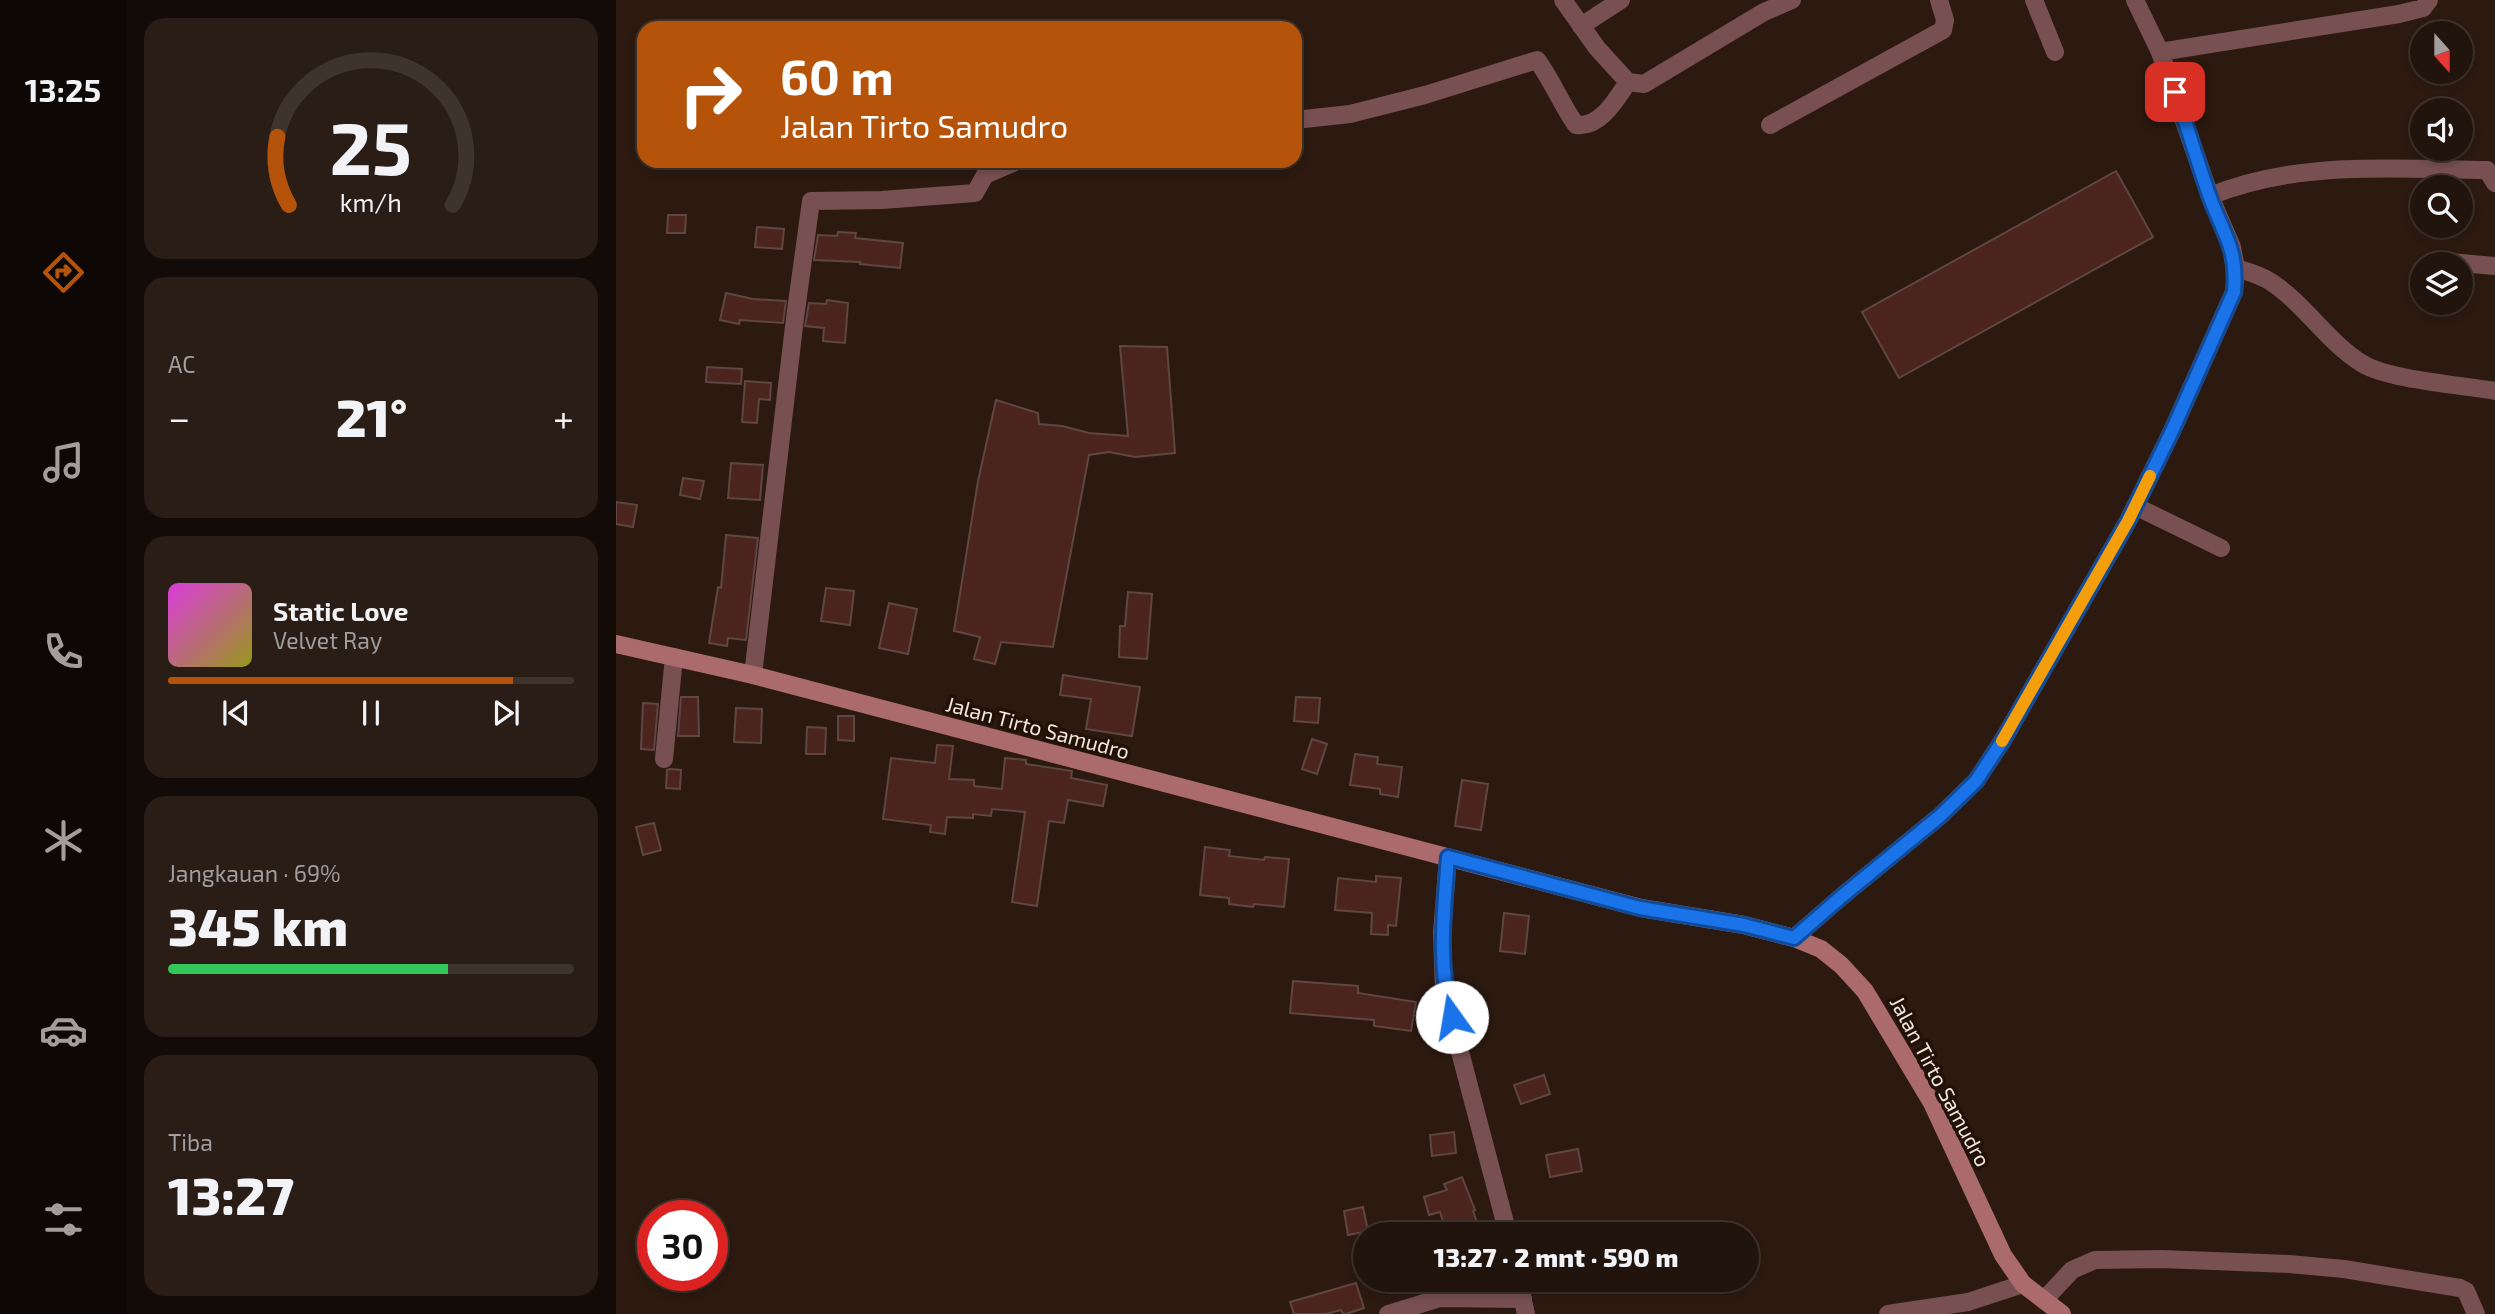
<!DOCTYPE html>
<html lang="id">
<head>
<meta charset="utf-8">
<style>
  :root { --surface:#21140c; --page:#291d15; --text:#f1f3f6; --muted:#a29e9d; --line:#3e332d; --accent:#b45309 }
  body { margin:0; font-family:"Exo 2",sans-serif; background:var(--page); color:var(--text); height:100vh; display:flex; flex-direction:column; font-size:26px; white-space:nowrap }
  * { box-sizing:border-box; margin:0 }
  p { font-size:23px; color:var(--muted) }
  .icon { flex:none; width:38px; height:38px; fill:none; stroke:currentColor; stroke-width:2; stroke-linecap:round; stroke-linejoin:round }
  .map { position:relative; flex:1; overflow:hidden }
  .sheet { display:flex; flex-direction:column; gap:18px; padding:18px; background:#120b07; width:490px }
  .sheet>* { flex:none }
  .hud { position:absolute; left:21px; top:21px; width:665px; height:147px; border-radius:21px; box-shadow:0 4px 10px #0003,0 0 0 2px var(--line); background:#b45309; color:#fff; overflow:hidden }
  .needle { width:46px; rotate:159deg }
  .controls { position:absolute; left:1794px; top:21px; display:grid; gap:14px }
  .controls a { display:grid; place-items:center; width:63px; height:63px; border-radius:50%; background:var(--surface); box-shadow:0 4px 10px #0003,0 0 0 2px var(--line); font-size:35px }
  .speed { position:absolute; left:21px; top:1200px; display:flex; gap:14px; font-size:35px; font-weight:700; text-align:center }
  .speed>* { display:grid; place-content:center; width:91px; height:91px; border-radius:50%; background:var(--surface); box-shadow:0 4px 10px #0003,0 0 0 2px var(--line); line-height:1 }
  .speed .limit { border:10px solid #d22; background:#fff; color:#111 }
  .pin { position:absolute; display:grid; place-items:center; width:60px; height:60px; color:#fff; margin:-30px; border-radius:14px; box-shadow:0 4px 10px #0006 }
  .me { position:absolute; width:77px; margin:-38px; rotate:347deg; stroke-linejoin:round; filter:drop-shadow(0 0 5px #0008) }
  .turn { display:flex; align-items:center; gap:24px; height:147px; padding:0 28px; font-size:32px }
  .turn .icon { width:91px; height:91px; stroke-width:2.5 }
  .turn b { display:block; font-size:49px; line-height:60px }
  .big { font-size:52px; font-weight:800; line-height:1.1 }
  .sheet .tile { flex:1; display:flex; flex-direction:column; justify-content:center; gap:10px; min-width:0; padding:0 24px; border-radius:21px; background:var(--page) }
  .sheet .dial { align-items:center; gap:0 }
  .dial svg { height:182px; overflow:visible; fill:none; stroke:var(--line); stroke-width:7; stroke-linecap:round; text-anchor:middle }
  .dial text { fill:var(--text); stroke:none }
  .song { display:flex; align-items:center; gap:21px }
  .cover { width:84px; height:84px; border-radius:10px; background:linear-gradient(135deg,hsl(300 70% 55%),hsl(60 70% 35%)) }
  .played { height:7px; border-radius:4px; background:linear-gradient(90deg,var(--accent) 85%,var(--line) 85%) }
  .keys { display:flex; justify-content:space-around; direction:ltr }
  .heat { display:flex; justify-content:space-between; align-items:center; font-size:38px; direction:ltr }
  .charge { height:10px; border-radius:5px; background:linear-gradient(90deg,#34c759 69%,var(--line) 0) }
  .trip { position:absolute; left:737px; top:1222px; width:406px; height:70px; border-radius:35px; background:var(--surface); box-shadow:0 4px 10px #0003,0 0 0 2px var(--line); font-weight:800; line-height:70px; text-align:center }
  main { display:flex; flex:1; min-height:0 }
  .menu { display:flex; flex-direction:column; width:126px; justify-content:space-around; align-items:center; background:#0d0805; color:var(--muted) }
  .menu .icon { width:49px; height:49px }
  .menu .active { color:var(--accent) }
  .menu b { font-size:32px; color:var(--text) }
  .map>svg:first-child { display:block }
  .building { fill:#4b241e; stroke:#5e4642; stroke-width:2 }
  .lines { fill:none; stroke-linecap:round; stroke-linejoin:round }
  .street { stroke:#785051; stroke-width:18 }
  .secondary { stroke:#ab6b6d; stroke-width:18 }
  .route-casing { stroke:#114b97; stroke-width:18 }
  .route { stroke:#1a73e8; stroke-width:12 }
  .slow { stroke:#f59e0b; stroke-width:12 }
  .labels { text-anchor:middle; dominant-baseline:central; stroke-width:7; stroke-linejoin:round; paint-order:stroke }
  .street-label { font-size:21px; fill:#f3e6df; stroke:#221107 }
</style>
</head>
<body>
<main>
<nav class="menu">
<b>13:25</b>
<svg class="icon active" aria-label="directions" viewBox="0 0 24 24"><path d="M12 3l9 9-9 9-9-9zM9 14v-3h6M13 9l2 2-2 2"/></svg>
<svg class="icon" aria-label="music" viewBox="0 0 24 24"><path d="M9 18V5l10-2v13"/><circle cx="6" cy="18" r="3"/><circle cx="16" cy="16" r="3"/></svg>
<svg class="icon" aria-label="phone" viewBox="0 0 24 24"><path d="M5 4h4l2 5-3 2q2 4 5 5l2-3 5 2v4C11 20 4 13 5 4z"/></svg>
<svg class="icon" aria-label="climate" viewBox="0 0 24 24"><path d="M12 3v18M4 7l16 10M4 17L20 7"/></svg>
<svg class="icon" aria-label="car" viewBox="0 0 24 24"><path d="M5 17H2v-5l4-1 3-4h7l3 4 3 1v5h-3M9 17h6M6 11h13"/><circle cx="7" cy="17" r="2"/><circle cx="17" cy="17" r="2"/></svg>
<svg class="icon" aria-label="filters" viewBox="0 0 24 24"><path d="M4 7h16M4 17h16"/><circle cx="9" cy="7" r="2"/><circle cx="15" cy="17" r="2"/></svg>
</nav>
<section class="sheet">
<div class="tile dial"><svg viewBox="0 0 100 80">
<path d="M14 69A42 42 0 1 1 86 69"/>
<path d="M14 69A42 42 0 0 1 9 39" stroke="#b45309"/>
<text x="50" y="56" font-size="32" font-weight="700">25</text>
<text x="50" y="72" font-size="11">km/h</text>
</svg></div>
<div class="tile"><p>AC</p>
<div class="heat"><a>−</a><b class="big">21°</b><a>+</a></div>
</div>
<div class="tile">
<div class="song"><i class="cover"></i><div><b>Static Love</b><p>Velvet Ray</p></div></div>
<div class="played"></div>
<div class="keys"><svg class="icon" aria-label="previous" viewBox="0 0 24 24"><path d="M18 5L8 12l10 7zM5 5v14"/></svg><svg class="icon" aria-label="pause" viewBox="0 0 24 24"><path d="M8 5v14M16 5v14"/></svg><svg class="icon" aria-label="next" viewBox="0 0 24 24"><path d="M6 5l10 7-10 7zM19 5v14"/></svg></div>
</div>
<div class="tile"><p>Jangkauan · 69%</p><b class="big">345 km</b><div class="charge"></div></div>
<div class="tile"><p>Tiba</p><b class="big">13:27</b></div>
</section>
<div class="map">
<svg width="1879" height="1314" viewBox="0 0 1879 1314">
  <rect width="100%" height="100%" fill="#2c1a10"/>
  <g class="building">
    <polygon points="1500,171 1537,237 1283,378 1246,312"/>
    <polygon points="52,215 70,215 69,233 51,233"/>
    <polygon points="141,227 168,229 166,249 139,247"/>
    <polygon points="222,232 240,233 239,238 287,243 284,268 244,264 244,262 198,260 202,235 221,236"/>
    <polygon points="110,293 137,299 170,301 167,323 124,320 123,324 104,320"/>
    <polygon points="211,300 232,303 229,343 207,341 208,328 189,326 193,303 210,304"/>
    <polygon points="504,346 551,347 559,453 519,457 493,452 473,455 437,647 385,642 379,664 358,659 364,637 338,631 362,481 380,400 422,413 423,424 446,426 473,433 512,436"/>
    <polygon points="91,367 126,369 125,384 90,382"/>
    <polygon points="129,381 155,383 154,400 143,399 141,423 126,422"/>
    <polygon points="115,463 147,465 144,500 112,498"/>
    <polygon points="67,478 88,481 84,499 64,495"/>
    <polygon points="0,502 21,505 17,527 0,524"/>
    <polygon points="110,535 142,538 130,640 112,638 111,646 93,643 102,587 105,588"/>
    <polygon points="210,588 238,591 234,625 205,621"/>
    <polygon points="512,592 536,594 531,659 503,657 504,626 509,626"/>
    <polygon points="273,603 301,609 292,654 263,648"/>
    <polygon points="447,675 524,687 516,736 470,729 475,699 444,695"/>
    <polygon points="65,697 82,697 83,736 62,736"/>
    <polygon points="680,697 704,698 702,723 678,721"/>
    <polygon points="27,703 42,704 38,750 25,749"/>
    <polygon points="120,708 146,709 145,743 118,742"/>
    <polygon points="222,716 238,716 238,741 222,740"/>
    <polygon points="191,727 210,728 209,754 190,754"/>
    <polygon points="696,739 711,744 701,774 686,769"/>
    <polygon points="321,745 337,746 333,779 358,780 358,786 386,789 389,758 410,760 410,764 456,771 455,778 491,785 487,806 452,800 448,823 433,821 421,906 396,902 409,812 376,809 375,816 357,814 357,818 331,817 329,834 314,832 315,825 267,819 275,758 319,763"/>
    <polygon points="739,754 762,757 761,764 786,767 782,797 764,794 764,789 734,785"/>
    <polygon points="54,769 65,770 64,789 50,788 51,770"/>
    <polygon points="846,780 872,784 865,830 839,826"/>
    <polygon points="38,823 45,850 27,855 20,827"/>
    <polygon points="589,847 614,850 613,856 648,860 649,857 673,859 668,907 638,904 637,907 613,904 613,898 584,895"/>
    <polygon points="760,876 785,878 780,926 772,925 772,935 755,934 756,913 719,910 722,878 760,882"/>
    <polygon points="888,913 913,916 909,954 884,951"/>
    <polygon points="677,981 742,986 742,993 800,1002 795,1031 758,1026 758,1020 674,1013"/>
    <polygon points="928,1075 934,1094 905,1104 898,1085"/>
    <polygon points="838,1132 840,1153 816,1156 814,1135"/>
    <polygon points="962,1149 966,1171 934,1177 930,1155"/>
    <polygon points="846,1177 859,1210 857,1211 865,1234 831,1234 824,1212 813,1215 808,1197 831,1190 828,1184"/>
    <polygon points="747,1207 752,1231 732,1235 728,1211"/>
    <polygon points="740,1283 748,1308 730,1314 727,1314 725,1310 710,1314 678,1314 674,1302"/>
  </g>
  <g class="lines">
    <g class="street">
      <polyline points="947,0 981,48 1012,82 1028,84 1148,12 1176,0"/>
      <polyline points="1418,0 1439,52"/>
      <polyline points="965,26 1005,0"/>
      <polyline points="1544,52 1783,14 1807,8 1813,0"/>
      <path d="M679,120L734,114L809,95L921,60C936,80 945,104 960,125C984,128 1000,100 1012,82"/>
      <polyline points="1154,125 1327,30 1329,20 1323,0"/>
      <path d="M1594,196C1681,160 1779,169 1871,170L1879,183"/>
      <polyline points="1822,261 1879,266"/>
      <path d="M1620,268C1632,272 1645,275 1655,282C1690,305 1712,343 1747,364C1774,380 1846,385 1879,391"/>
      <polyline points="1519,506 1605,548"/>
      <polyline points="137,675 179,318 195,201 266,200 359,193 369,175 401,161"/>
      <polyline points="48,759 58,657"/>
      <polyline points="832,857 826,933 828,991 892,1234"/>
      <polyline points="1178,938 1225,897 1324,816 1360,781 1387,740 1512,521 1556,431 1618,292 1620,268 1616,247 1594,196 1544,52 1519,0"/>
      <polyline points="902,1279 910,1314"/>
      <polyline points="1428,1300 1456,1270 1479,1260 1546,1259 1673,1264 1728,1269 1844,1288 1850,1291 1860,1314"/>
      <polyline points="772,1314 824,1298 907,1299"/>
      <polyline points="1272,1314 1352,1302 1407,1284"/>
    </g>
    <polyline class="secondary" points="0,644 137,675 1025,908 1128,925 1178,938 1205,949 1225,965 1249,991 1316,1103 1387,1255 1407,1284 1446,1314"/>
  </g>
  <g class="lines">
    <g class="route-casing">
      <path id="route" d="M836,1017C821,965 828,910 832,857L1024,908L1128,925L1178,938L1225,897L1324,816L1360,781L1387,740L1512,521L1556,431L1618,292C1622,248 1607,234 1593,195C1581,160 1571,126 1559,92"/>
    </g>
    <use href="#route" class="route"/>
    <polyline class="slow" points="1386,741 1512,521 1534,476"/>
  </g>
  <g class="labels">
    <g class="street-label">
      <text transform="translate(422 727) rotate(15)">Jalan Tirto Samudro</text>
      <text transform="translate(1325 1081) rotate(62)">Jalan Tirto Samudro</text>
    </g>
  </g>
</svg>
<div class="controls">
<a><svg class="needle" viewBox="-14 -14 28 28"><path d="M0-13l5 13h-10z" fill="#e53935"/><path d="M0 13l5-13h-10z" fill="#a29e9d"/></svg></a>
<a><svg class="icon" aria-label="sound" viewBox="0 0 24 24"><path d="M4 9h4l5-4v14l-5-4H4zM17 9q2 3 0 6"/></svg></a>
<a><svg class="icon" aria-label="search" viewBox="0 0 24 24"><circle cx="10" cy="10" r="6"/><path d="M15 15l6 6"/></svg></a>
<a><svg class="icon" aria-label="layers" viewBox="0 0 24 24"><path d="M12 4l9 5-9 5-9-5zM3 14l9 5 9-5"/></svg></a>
</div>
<div class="speed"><div class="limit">30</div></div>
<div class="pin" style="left:1559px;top:92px;background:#d93025"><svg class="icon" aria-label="arrive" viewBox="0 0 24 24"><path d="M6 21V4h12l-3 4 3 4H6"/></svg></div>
<svg class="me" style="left:836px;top:1017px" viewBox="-20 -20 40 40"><circle r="19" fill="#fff"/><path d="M0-13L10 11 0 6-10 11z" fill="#1a73e8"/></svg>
<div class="trip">13:27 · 2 mnt · 590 m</div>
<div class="hud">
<div class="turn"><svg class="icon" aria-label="right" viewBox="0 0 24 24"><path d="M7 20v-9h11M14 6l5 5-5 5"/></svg><div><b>60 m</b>Jalan Tirto Samudro</div></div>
</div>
</div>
</main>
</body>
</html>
